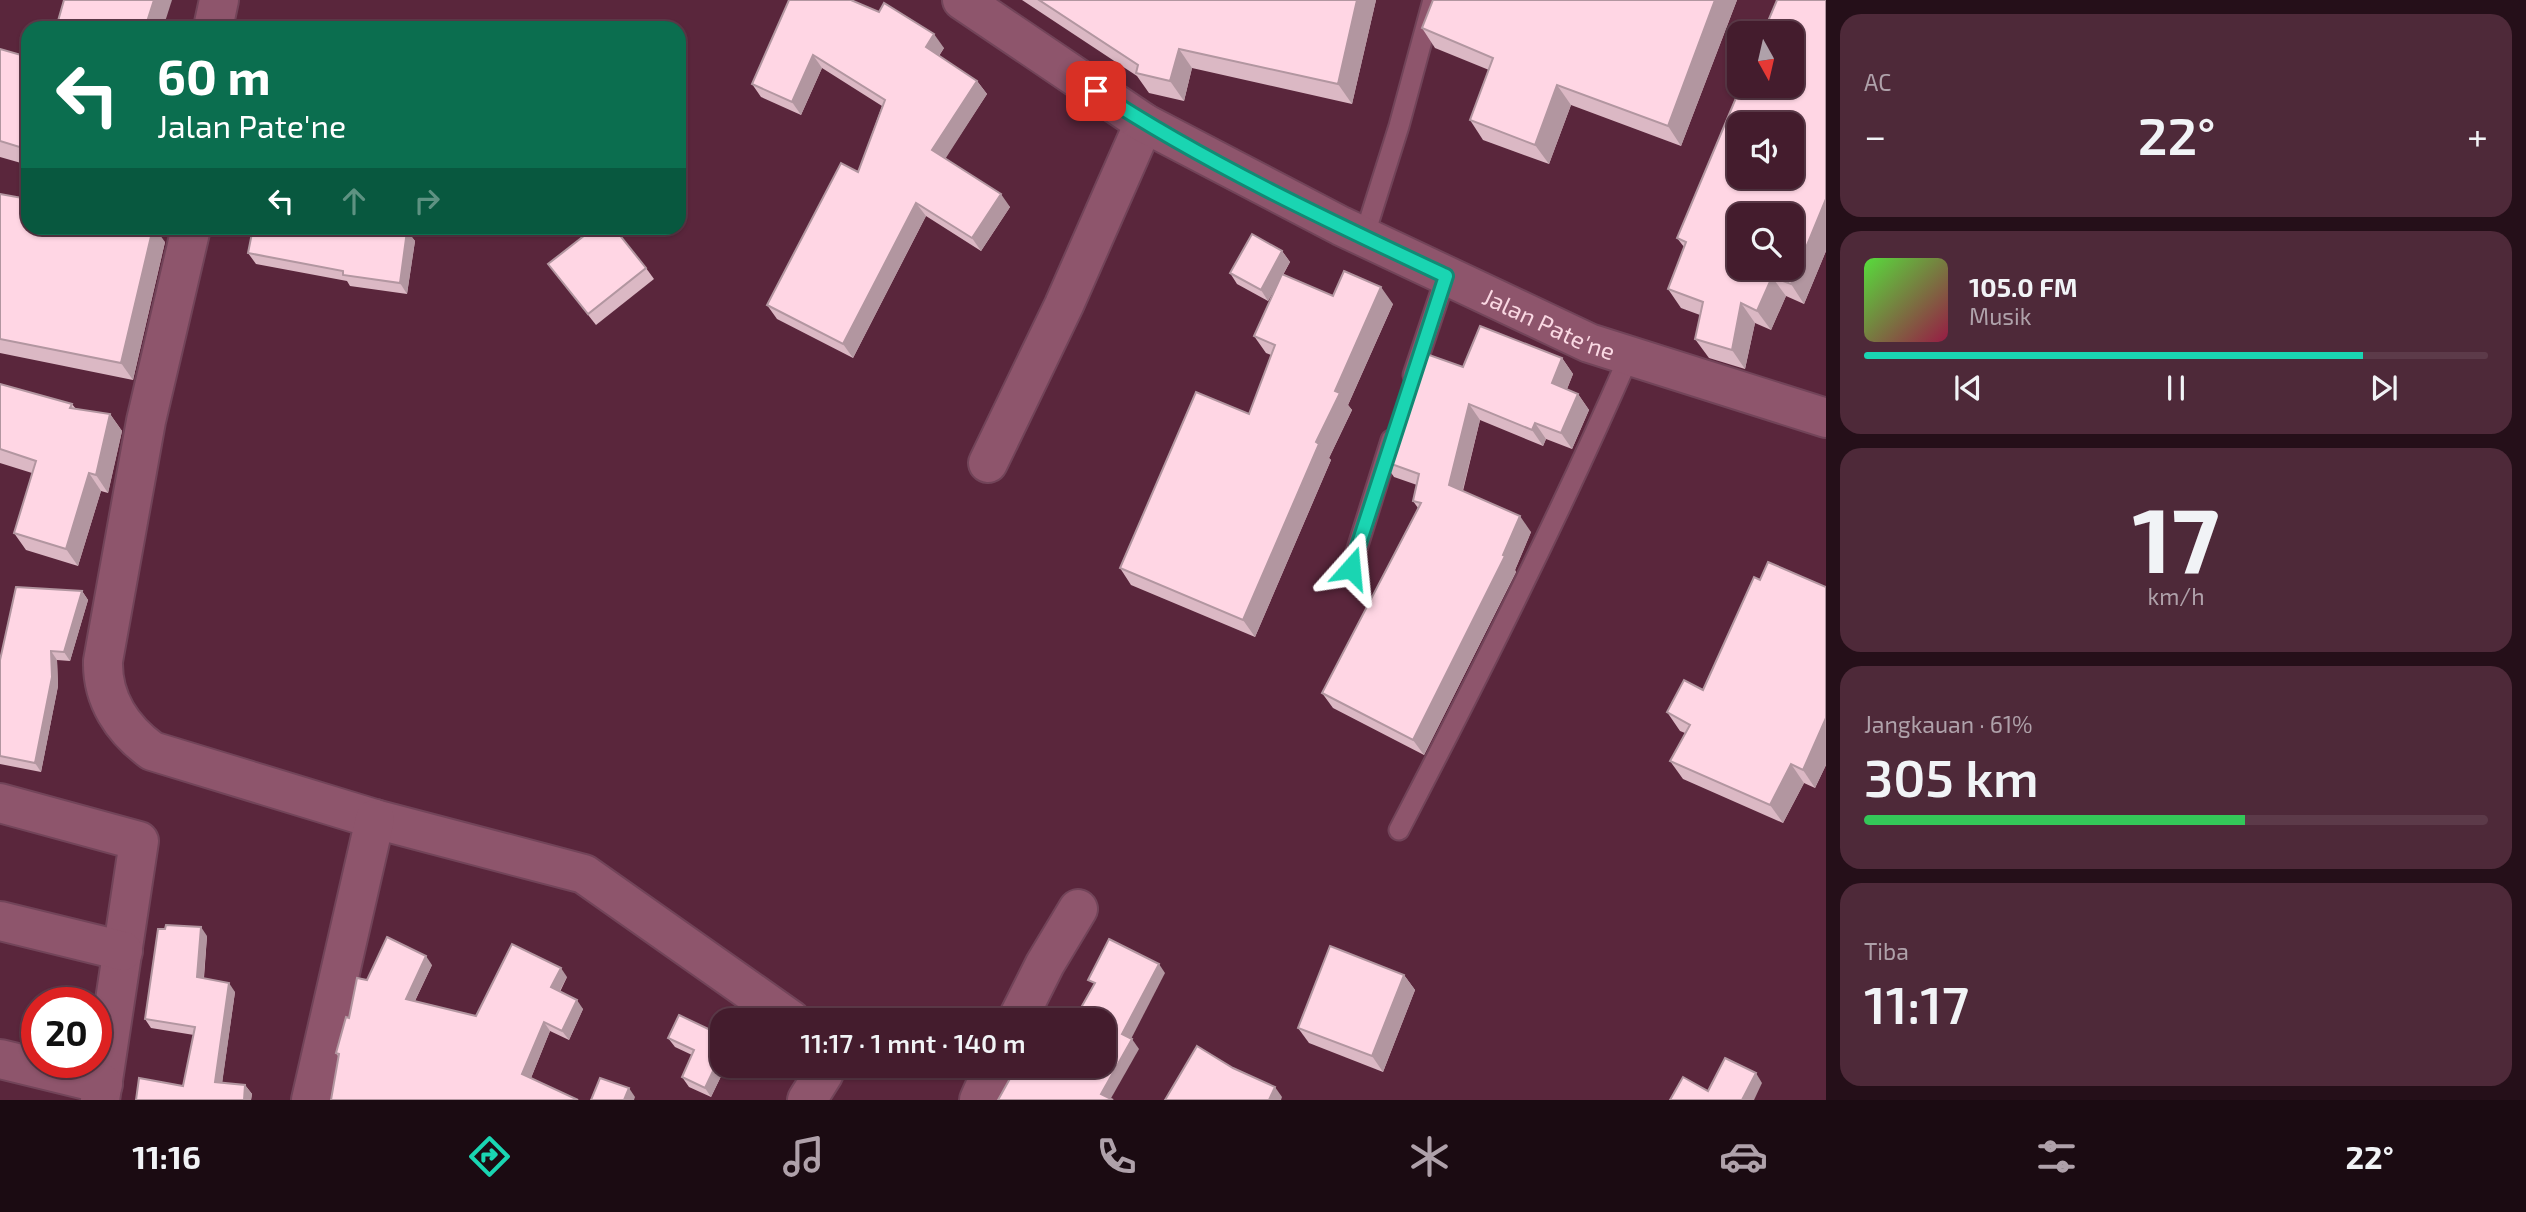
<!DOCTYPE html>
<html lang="id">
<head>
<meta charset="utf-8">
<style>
  :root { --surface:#441c2d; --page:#4e2939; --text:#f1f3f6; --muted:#afa1aa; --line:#5c3a49; --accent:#1ad5b2 }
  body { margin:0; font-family:"Exo 2",sans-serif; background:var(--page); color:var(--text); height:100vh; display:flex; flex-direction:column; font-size:26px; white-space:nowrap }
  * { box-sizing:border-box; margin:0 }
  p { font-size:23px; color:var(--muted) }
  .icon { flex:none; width:38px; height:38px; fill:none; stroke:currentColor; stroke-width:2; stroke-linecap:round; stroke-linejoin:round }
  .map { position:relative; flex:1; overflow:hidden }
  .panel { display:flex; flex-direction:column; gap:14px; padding:14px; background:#250f19; width:700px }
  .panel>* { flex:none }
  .hud { position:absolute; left:21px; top:21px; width:665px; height:214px; border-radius:21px; box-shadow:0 2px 5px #0004,0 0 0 2px var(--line); background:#0b6e4f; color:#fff; overflow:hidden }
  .needle { width:46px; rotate:172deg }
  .controls { position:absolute; left:1727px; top:21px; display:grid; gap:14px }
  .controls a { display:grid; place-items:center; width:77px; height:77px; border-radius:14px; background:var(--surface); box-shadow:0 2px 5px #0004,0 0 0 2px var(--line); font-size:35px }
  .speed { position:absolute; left:21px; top:987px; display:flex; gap:14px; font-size:35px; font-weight:700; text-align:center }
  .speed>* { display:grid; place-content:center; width:91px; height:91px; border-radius:50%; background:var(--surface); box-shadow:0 2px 5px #0004,0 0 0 2px var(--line); line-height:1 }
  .speed .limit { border:10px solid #d22; background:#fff; color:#111 }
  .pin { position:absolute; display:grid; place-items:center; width:60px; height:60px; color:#fff; margin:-30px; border-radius:14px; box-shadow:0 4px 10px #0006 }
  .me { position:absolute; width:77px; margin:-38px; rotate:18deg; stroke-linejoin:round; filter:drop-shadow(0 0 5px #0008) }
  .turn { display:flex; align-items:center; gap:24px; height:147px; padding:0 21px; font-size:32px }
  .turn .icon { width:91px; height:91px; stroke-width:2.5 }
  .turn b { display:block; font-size:49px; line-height:60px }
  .lanes { display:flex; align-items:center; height:66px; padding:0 21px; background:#0003; justify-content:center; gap:35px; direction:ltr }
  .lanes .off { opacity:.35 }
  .big { font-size:52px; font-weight:600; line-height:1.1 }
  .panel .tile { flex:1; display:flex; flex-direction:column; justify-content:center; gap:10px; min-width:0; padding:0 24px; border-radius:21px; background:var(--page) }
  .panel .dial { align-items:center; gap:0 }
  .dial b { font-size:91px; line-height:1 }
  .song { display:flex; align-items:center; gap:21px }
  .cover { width:84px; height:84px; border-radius:10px; background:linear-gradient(135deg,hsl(110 70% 55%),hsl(340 70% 35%)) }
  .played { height:7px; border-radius:4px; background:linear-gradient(90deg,var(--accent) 80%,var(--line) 80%) }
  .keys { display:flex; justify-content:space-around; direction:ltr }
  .heat { display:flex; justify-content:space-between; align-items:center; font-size:38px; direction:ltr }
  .charge { height:10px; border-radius:5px; background:linear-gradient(90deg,#34c759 61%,var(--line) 0) }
  .trip { position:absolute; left:710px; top:1008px; width:406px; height:70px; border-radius:21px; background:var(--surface); box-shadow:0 2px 5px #0004,0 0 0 2px var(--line); font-weight:600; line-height:70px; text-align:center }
  .tabs { display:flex; height:112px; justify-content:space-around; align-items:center; background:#1b0b12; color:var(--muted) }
  .tabs .icon { width:49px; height:49px }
  .tabs .active { color:var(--accent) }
  .tabs b { font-size:32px; color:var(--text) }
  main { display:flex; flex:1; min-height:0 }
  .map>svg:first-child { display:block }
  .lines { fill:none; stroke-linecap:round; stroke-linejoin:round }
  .service-casing { stroke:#724459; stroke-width:23 }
  .minor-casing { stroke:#724459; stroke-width:42 }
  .tertiary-casing { stroke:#724459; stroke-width:42 }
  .service { stroke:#8e556c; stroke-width:19 }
  .minor { stroke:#8e556c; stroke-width:38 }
  .tertiary { stroke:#8e556c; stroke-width:38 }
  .wall { fill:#dbb8c4 }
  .shaded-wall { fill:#b296a0 }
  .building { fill:#ffd6e4; stroke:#b296a0; stroke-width:2; fill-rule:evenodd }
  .route-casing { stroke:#118a74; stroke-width:18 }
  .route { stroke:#1ad5b2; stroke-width:12 }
  .labels { text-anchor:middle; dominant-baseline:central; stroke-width:7; stroke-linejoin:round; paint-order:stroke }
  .street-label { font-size:24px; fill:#fad8e3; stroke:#4e1b32 }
</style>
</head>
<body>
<main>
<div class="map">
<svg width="1826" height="1100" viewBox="0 0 1826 1100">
  <rect width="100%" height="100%" fill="#5a263c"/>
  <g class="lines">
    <g class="service-casing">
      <g id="service">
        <polyline points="1364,237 1399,126 1433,0"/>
        <polyline points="1413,375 1446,276"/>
        <polyline points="1351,568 1391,440"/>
        <path d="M1399,830C1480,674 1559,517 1629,356"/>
      </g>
    </g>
    <g class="minor-casing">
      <g id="minor">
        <polyline points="213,28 219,0"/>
        <path d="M191,228L146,421L103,661C102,699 122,729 152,751L375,819L584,874L791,1020"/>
        <polyline points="988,463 1064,305 1144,123"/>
        <polyline points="0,803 139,841 100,1100"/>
        <polyline points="0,921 123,951"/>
        <polyline points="1017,1020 1045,964 1078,909"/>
        <polyline points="0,1059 103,1084"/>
        <polyline points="311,1100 375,819"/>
        <polyline points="807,1100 824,1073 824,1066"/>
        <polyline points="979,1100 994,1066"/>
      </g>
    </g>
    <g class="tertiary-casing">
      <g id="tertiary">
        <path id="s1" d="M962,0L1144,123L1341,226L1589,343L1826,418"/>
      </g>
    </g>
    <use href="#service" class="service"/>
    <use href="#minor" class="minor"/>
    <use href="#tertiary" class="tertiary"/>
  </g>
  <g class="wall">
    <polygon points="789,0 944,48 939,56 977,81 987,94 945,158 1010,207 981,251 926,216 853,358 777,319 767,305 858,172 882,106 822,68 801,115 761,97 752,84"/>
    <polygon points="1022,0 1376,0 1352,104 1192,68 1184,101 1149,93 1137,76"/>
    <polygon points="1737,0 1681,146 1571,105 1549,164 1483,140 1470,120 1489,70 1435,48 1422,28"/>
    <polygon points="1826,0 1826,251 1804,304 1786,296 1771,330 1755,323 1745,369 1709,358 1695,339 1700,315 1681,308 1668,289 1684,247 1677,238"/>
    <polygon points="0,49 28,57 28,165 0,157"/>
    <polygon points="0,194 165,242 133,380 0,353"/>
    <polygon points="407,231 415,241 407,294 350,286 347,281 256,264 248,253"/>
    <polygon points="1282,251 1290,262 1283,275 1333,296 1393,304 1348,405 1352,410 1329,458 1331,460 1255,637 1131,585 1120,568 1249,414 1271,355 1266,353 1254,336 1276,287 1268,301 1237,284 1230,273"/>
    <polygon points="548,264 646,268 654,279 596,325"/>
    <polygon points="1562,358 1573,374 1567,389 1578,394 1589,410 1572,449 1546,439 1543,446 1480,420 1463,491 1531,532 1515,570 1516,572 1424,755 1333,708 1322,693 1418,508 1413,501 1417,485 1394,477 1383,461 1463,367"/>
    <polygon points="0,384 72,404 76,409 110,414 122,431 108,493 101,491 78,566 26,550 14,533 32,473 0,463"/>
    <polygon points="1760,580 1826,587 1826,765 1815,788 1804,783 1783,823 1683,779 1670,761 1685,733 1680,731 1667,712 1703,690"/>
    <polygon points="82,591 88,600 70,661 57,660 58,686 41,772 0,764 0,660"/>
    <polygon points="207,936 204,978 235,992 222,1083 245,1085 252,1094 251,1100 136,1100 183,1086 194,1035 151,1028 145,1019"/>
    <polygon points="432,965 415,1001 476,1016 567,977 560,992 583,1009 569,1040 550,1031 531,1078 338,1056 336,1053 349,1018 367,980"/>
    <polygon points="1404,975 1415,990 1383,1072 1309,1043 1298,1028"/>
    <polygon points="679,1015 723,1066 726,1066 711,1097 689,1087 682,1077 692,1055 675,1047 668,1038"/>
  </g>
  <g class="shaded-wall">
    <polygon points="154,0 172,0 163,28 145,28"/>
    <polygon points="1357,0 1376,0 1352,104 1338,84"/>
    <polygon points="1715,0 1737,0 1681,146 1668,126"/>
    <polygon points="934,34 944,48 935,61 926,47"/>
    <polygon points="1179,49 1192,68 1184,101 1170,81"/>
    <polygon points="813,55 822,68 801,115 792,102"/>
    <polygon points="977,81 987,94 942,164 932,150"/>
    <polygon points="1557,85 1571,105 1549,164 1535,145"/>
    <polygon points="1001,194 1010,207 981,251 972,238"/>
    <polygon points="1826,199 1826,251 1804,304 1791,284"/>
    <polygon points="916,203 926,216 853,358 843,344"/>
    <polygon points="153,228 155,228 165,242 133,380 121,363"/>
    <polygon points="407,231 415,241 407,294 400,283"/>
    <polygon points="1282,251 1290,262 1268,301 1261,290"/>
    <polygon points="1772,277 1786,296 1771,330 1757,311"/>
    <polygon points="1381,287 1393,304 1348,405 1352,410 1329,458 1331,460 1255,637 1243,620 1316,442 1335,391"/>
    <polygon points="1741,303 1755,323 1745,369 1732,350"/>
    <polygon points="1562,358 1573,374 1563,399 1552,383"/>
    <polygon points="1578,394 1589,410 1572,449 1561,433"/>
    <polygon points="1469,404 1480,420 1460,501 1449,485"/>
    <polygon points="110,414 122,431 108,493 96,475"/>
    <polygon points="1535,423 1546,439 1543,446 1532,430"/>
    <polygon points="89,473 101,491 78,566 66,549"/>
    <polygon points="1520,516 1531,532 1515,570 1516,572 1424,755 1413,740 1503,555"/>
    <polygon points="82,591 88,600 70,661 64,652"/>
    <polygon points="51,651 57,660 58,686 41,772 35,763"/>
    <polygon points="1826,718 1826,765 1815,788 1803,770"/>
    <polygon points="1791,764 1804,783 1783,823 1770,805"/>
    <polygon points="201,927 207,936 203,986 197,977"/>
    <polygon points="426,956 432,965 412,1007 406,999"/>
    <polygon points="1159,964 1165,973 1129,1043 1122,1034"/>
    <polygon points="561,968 567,977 557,996 551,987"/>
    <polygon points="1404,975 1415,990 1383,1072 1372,1056"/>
    <polygon points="229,983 235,992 221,1091 215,1082"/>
    <polygon points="577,1000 583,1009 569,1040 562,1031"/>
    <polygon points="544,1022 550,1031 529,1083 522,1074"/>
    <polygon points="1132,1039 1139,1049 1110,1100 1101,1094"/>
    <polygon points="723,1050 723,1066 726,1066 711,1097 705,1088"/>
    <polygon points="1756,1073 1762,1083 1754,1100 1742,1100"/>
    <polygon points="245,1085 252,1094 251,1100 244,1100"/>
    <polygon points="1275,1087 1282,1097 1281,1100 1269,1100"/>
    <polygon points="629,1088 635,1097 634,1100 624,1100"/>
  </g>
  <g class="building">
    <polygon points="64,0 154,0 145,28 56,28"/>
    <polygon points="789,0 851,0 879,12 884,3 934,34 926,47 977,81 932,150 1001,194 972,238 916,203 843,344 767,305 841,163 858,172 885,100 813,55 792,102 752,84"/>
    <polygon points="1039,0 1357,0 1338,84 1179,49 1170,81 1136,73 1138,65"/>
    <polygon points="1433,0 1715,0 1668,126 1557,85 1535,145 1470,120 1493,58 1422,28"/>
    <path d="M1777,0H1826V199L1791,284L1772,277L1757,311L1741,303L1732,350L1695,339L1703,302L1668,289L1686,242L1677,238L1741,86H1792V33H1763ZM1740,124H1792V177H1740ZM1740,215H1792V268H1740Z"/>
    <polygon points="0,49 28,57 28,140 26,149 0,141"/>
    <polygon points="0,194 28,199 28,228 153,228 121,363 0,339"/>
    <polygon points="253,228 386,228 407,231 400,283 343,275 343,271 248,253"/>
    <polygon points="594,228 614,228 646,268 588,314 548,264"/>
    <polygon points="1252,234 1282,251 1261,290 1230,273"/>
    <polygon points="1344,271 1381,287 1335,391 1340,393 1316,442 1319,444 1243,620 1120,568 1196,392 1249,414 1275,345 1254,336 1282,274 1333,296"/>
    <polygon points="1480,326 1562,358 1552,383 1578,394 1561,433 1535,423 1532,430 1469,404 1449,485 1520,516 1503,555 1505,556 1413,740 1322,693 1421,503 1413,501 1419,474 1383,461 1418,351 1463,367"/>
    <polygon points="0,384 72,404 70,408 110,414 96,475 89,473 66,549 14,533 36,461 0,449"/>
    <polygon points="1768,562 1826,587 1826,718 1803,770 1791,764 1770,805 1670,761 1690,725 1667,712 1684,680 1703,690 1754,577 1760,580"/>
    <polygon points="16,587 82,591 64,652 51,651 52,677 35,763 0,756 0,660"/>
    <polygon points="166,925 201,927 197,977 229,983 215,1082 245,1085 244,1100 136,1100 139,1078 183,1086 195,1027 145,1019 158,929 165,929"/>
    <polygon points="387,937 426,956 406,999 476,1016 512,944 561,968 551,987 577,1000 562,1031 544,1022 522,1074 578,1100 331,1100 339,1054 336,1053 346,1017 349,1018 357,978 367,980"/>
    <polygon points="1109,939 1159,964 1122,1034 1132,1039 1101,1094 1113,1100 998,1100 1017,1066 1104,1066 1104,1020 1074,1020 1095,983 1088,980"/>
    <polygon points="1330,946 1404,975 1372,1056 1298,1028"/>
    <polygon points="679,1015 723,1036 723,1050 705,1088 682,1077 694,1050 668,1038"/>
    <polygon points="1197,1046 1233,1068 1275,1087 1269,1100 1165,1100"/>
    <polygon points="1725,1058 1756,1073 1742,1100 1670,1100 1683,1077 1708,1091"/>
    <polygon points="600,1078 629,1088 624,1100 591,1100"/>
  </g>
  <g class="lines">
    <g class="route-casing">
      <path id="route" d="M1096,91C1205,163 1329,221 1446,276L1351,568"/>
    </g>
    <use href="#route" class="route"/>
  </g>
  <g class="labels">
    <g class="street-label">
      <text stroke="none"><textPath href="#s1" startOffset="672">Jalan Pate'ne</textPath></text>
    </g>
  </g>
</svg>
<div class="controls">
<a><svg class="needle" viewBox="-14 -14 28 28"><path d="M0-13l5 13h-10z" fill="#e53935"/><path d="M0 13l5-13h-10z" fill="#afa1aa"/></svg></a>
<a><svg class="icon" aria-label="sound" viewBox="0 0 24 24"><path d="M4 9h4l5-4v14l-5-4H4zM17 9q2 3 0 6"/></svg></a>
<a><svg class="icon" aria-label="search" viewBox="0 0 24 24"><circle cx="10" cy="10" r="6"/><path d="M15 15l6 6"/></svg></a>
</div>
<div class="speed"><div class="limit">20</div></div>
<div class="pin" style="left:1096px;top:91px;background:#d93025"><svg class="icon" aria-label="arrive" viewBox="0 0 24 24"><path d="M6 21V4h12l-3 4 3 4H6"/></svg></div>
<svg class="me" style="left:1351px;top:568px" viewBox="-20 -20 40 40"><path d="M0-17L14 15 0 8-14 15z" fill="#1ad5b2" stroke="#fff" stroke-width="4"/></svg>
<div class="trip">11:17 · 1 mnt · 140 m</div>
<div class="hud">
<div class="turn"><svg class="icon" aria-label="left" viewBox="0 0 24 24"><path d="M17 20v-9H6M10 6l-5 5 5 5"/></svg><div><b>60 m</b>Jalan Pate'ne</div></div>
<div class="lanes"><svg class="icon" aria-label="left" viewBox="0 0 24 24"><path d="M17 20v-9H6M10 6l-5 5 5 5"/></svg><svg class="icon off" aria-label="ahead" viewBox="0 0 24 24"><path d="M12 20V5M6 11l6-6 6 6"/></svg><svg class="icon off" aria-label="right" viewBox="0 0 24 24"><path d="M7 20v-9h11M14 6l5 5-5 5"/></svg></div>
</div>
</div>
<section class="panel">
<div class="tile"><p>AC</p>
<div class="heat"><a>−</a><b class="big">22°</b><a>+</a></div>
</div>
<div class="tile">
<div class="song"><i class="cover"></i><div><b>105.0 FM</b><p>Musik</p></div></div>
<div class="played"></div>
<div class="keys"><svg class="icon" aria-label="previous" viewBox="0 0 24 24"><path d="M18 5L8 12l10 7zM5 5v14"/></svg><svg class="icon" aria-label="pause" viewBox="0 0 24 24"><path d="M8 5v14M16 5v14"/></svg><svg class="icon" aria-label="next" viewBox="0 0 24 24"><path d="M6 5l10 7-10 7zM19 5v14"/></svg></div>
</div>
<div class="tile dial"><b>17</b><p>km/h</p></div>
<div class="tile"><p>Jangkauan · 61%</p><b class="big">305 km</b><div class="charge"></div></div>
<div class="tile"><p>Tiba</p><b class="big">11:17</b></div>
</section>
</main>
<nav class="tabs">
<b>11:16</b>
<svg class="icon active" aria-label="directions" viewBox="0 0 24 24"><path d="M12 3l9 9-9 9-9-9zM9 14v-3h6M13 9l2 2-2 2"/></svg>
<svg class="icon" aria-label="music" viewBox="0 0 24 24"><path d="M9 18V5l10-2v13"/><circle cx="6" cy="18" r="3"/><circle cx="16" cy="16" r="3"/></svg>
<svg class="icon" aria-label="phone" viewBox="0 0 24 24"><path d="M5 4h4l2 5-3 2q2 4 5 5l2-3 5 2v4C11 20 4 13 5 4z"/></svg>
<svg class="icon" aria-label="climate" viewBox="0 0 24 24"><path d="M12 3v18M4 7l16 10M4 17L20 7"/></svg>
<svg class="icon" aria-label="car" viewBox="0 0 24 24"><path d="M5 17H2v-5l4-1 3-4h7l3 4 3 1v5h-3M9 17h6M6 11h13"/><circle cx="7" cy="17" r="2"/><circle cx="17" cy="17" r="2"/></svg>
<svg class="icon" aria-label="filters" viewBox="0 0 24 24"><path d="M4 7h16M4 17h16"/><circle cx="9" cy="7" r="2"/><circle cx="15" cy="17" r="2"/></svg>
<b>22°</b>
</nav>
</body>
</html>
